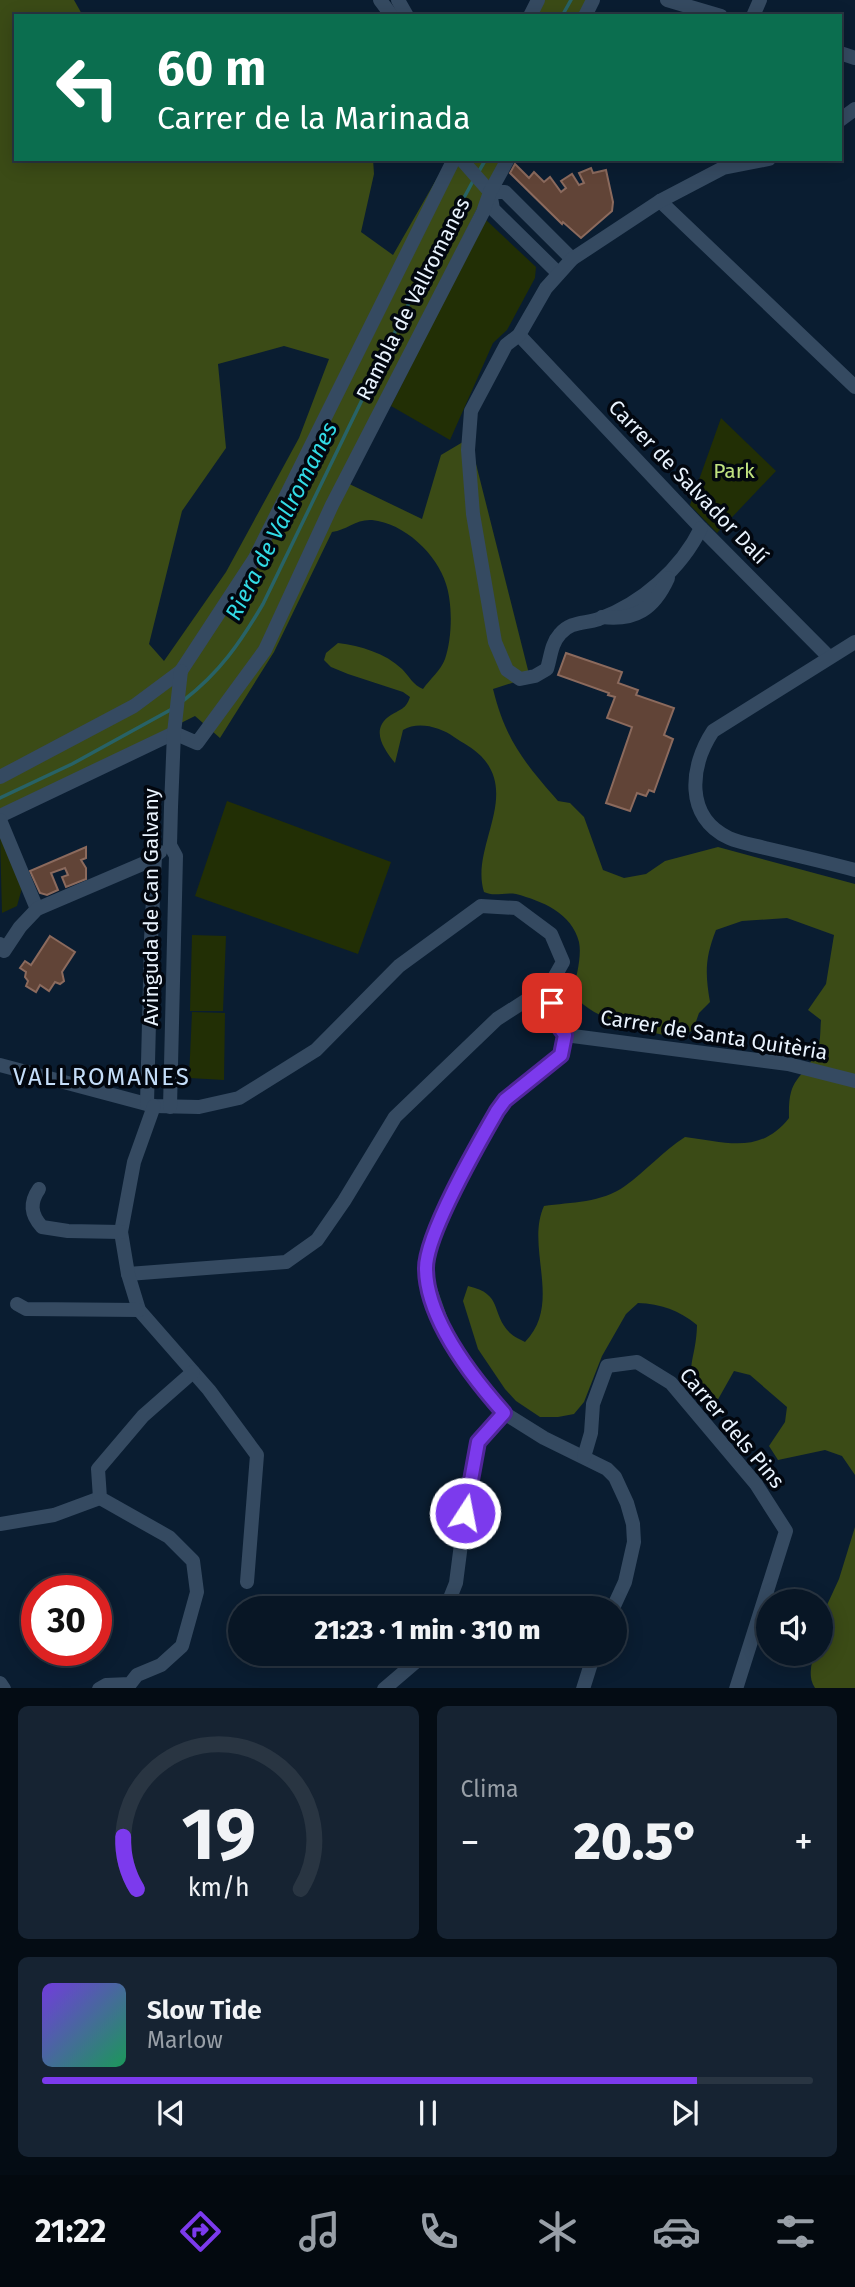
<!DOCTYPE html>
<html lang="es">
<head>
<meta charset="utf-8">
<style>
  :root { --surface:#081625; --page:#162332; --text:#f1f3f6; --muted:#989fa7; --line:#293542; --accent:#7c3aed }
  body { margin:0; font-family:"Fira Sans",sans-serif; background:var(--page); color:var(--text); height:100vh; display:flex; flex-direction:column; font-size:26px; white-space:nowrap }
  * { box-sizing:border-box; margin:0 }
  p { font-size:23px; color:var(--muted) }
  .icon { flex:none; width:38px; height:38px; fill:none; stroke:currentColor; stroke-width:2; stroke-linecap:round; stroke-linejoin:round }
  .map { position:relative; height:1688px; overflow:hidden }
  .panel { display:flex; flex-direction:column; gap:18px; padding:18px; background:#040c14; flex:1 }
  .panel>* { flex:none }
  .hud { position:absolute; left:14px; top:14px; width:828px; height:147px; border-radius:0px; box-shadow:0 4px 18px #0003,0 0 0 2px var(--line); background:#0b6e4f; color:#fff; overflow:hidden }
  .fabs { position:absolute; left:756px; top:1589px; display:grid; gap:14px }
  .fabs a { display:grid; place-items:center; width:77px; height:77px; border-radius:50%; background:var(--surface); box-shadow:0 4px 18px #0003,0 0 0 2px var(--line); font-size:35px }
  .speed { position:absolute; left:21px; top:1575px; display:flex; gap:14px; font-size:35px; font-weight:700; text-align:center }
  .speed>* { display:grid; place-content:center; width:91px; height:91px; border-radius:50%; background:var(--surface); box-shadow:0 4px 18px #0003,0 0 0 2px var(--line); line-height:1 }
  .speed .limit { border:10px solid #d22; background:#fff; color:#111 }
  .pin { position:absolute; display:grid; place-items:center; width:60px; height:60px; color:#fff; margin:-30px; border-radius:14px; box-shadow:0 4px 10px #0006 }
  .me { position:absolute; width:77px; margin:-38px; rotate:11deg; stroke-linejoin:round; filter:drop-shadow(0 0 5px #0008) }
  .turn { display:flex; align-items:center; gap:24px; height:147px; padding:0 28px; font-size:32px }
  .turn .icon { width:91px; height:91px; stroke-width:2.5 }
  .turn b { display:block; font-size:49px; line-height:60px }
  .big { font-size:52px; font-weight:800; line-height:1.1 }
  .panel .widget { flex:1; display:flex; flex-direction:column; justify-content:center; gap:10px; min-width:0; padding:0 24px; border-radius:10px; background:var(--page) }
  .panel .dial { align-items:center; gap:0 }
  .dial svg { height:182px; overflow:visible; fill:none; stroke:var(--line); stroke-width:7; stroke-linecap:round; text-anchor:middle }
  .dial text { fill:var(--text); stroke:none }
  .song { display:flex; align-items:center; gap:21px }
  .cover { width:84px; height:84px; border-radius:10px; background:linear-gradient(135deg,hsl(260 70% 55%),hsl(150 70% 35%)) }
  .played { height:7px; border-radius:4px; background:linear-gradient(90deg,var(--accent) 85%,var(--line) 85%) }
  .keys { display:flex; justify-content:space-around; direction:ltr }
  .heat { display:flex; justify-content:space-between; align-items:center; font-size:38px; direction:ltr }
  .panel .tiles { flex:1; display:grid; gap:18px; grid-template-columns:1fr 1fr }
  .widget:last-child { grid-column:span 2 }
  .trip { position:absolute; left:228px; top:1596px; width:399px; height:70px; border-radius:35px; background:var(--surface); box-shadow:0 4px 18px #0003,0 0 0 2px var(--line); font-weight:800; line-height:70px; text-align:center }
  .tab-bar { display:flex; height:112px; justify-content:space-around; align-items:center; background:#03090f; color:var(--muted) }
  .tab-bar .icon { width:49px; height:49px }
  .tab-bar .on { color:var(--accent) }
  .tab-bar b { font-size:32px; color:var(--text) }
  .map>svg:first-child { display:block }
  .green { fill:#222f05 }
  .forest { fill:#3b4b16; fill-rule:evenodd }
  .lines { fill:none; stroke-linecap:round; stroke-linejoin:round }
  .stream { stroke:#286266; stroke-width:3.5 }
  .building { fill:#614437; stroke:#8b6a5d; stroke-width:2 }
  .minor { stroke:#354a61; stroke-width:14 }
  .route-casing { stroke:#51269a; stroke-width:18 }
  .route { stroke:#7c3aed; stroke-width:12 }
  .labels { text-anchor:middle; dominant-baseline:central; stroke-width:7; stroke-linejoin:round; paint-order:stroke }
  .street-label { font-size:21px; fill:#e9f3fe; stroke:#02070f }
  .park-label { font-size:21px; fill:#c0e280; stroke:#02070f }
  .water-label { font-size:23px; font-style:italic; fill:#32dbe6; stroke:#02070f }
  .quarter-label { font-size:24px; letter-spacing:2px; fill:#c5def9; stroke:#02070f }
</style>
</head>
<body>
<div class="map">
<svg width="855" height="1689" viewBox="0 0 855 1689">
  <rect width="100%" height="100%" fill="#0a1d31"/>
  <g class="green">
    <polygon points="485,219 536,267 535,278 507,330 493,343 450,440 391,406"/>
    <polygon points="721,418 776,471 717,533 690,505"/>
    <polygon points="227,801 391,862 358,954 195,896"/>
    <polygon points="0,836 22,888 17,906 2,913"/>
    <polygon points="192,935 226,936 223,1011 190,1011"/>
    <polygon points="192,1012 225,1013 224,1080 189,1078"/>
  </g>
  <g class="forest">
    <path d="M0,0H74L83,16H16V159H373L374,174L361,232L393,255L448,159H502L341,480L422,519L441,455L473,436V452L529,674L515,682L493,689C506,741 524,762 558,801L570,803L584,817L603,870L624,878L646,874L665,861L718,847L855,884V1475L842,1456L825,1450L778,1460L769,1446L785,1422L787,1407L750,1375L734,1371L716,1403C677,1369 696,1369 697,1325C679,1310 661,1304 638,1303L626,1314L602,1356L584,1402L574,1414L558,1417H540L516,1401L505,1389L478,1349L463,1301L468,1286C504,1294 490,1313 510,1333C514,1337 520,1339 525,1342C563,1303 525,1248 544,1206C571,1202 602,1203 625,1186C646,1171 663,1151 685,1137C726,1142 760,1155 789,1118C788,1076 800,1083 816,1053C821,1044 820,1030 821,1020L808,1010L826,984L834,935L787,918L742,921L716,930C705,958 705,973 710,1002L699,1013L693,1030L679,1038C652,1033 606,1023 584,1005C580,1002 576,996 573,992C576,977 582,957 579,942C572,913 542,901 516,894C504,892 494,897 484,892C470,848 520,796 481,756C473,748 463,743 454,737C440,727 418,721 403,730L395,763C384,749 369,729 391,715C401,709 406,709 410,697L403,692L348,674L331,667L324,660L326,653L338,643C361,646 385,653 402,669C409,676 413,685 423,689C430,679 441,670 445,659C452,639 453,605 446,584C437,554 404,523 372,520C356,519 347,530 332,532L274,652L220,738L195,716L0,813ZM284,346L329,359L299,438L226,572L164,661L149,644L182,511L226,448L218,364Z"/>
    <polygon points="540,0 594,0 585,16 531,16"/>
    <path d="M855,1527V1688H815C808,1678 811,1665 814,1654H821V1618L839,1579Z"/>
  </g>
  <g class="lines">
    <g class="stream">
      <polyline points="562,16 571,0"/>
      <polyline points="479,171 486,159"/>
      <path d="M184,700C220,672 240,643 263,604L426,268L473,181"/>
      <polyline points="0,798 72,764 172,709"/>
    </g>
  </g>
  <g class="building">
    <polygon points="515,164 529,178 534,172 544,182 550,177 561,192 566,188 561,181 572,174 579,185 584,183 579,173 591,168 593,173 606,170 613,202 612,211 581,238 563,222 562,224 510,173"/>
    <polygon points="566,653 622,672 618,683 638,690 636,695 674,708 664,735 673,739 654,792 649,790 646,796 637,793 630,811 606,803 632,727 607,718 615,697 608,695 609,693 558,675"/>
    <polygon points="86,847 86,858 81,860 86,868 86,879 66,887 62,877 68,875 65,868 51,873 58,890 47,895 40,893 30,871"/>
    <polygon points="50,936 75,952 62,972 64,981 60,984 55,982 49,991 40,985 36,992 26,986 28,981 25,977 26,972 20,968 25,961 31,965"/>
  </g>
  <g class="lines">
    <g class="minor">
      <polyline points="380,0 392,16"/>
      <polyline points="398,0 407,16"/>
      <polyline points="667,0 721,16"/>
      <polyline points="530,16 538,0"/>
      <polyline points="585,16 593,0"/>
      <polyline points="753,16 760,0"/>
      <polyline points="840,53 855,58"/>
      <polyline points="840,120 855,109"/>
      <polyline points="461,159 490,192 493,209 558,273"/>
      <polyline points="490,192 505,192 572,259"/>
      <polyline points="660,201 855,387"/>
      <polyline points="519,335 701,528 829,657"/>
      <path d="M701,528C681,569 642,603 599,619C584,624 571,621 560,634C551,644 551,656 547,669L535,676L520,679L507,670L495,642L473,514L468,450L471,411L506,345L519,335L546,288L572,259L660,201L723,168L769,159"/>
      <path d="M602,617C635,621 654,609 668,578"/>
      <path d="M855,642L713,731C690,766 684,817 729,838C740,843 754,845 765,848C795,855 825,862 855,870"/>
      <polyline points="0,777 134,706 181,671 255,558 454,159"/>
      <polyline points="0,816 174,733 197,743 265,650 332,505 483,212 490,192 508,159"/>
      <polyline points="0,820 37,909"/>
      <polyline points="0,944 4,951 20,927 37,909 147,862 160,852"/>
      <polyline points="550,985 554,1020 565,1035 561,1054 505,1100 497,1111 450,1199 428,1252 426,1269 429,1286 445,1332 465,1364 504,1413 544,1438 607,1469 615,1477 627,1503 633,1524 634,1542 625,1582 613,1608"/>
      <polyline points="565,1035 788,1064 855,1081"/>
      <polyline points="0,1065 154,1106 199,1107 239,1098 316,1050 399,966 481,906 516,908 551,934 563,962 550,985 497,1019 395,1117 344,1201 317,1240 286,1262 128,1274"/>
      <polyline points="147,1104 151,940 155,856"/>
      <polyline points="154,1106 134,1162 121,1232 128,1274 139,1310 209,1390 257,1455 247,1582"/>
      <polyline points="170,1107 176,856 170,845 171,807 174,733 181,671"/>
      <path d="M39,1189C30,1202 30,1214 42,1227L68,1231L121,1232"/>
      <polyline points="17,1304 26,1309 139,1310"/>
      <polyline points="584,1457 591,1433 593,1404 607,1366 637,1362 671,1383 756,1484 786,1531 736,1689"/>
      <polyline points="0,1524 54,1515 100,1498"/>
      <polyline points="446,1608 456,1583 465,1513 478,1442 504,1413"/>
      <polyline points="0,1683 4,1689"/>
      <polyline points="99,1689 106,1685 130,1684 137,1675 161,1665 182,1646 197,1592 193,1561 169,1537 100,1498 98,1469 143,1416 193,1372"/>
      <polyline points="384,1689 425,1654"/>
      <polyline points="583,1689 594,1654"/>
    </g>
  </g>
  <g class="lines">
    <g class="route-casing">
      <path id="route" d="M465,1513L478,1442L504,1413C472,1377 426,1318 426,1268C426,1234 478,1144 497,1111L505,1100L561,1055L565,1035L554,1020L552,1003"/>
    </g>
    <use href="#route" class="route"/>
  </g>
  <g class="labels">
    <g class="street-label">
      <text transform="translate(413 299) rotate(-63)">Rambla de Vallromanes</text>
      <text transform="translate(688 482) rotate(46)">Carrer de Salvador Dalí</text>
      <text transform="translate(151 907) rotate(-90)">Avinguda de Can Galvany</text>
      <text transform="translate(714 1035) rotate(9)">Carrer de Santa Quitèria</text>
      <text transform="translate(732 1428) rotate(50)">Carrer dels Pins</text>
    </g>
    <g class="park-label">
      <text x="734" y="471">Park</text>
    </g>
    <g class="water-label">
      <text transform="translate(281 521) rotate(-63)">Riera de Vallromanes</text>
    </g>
    <g class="quarter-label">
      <text x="102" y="1077">VALLROMANES</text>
    </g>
  </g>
</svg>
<div class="fabs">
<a><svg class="icon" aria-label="sound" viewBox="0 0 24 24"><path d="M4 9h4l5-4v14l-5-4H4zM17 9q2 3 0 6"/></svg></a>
</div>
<div class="speed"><div class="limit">30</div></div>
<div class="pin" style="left:552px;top:1003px;background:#d93025"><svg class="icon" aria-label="arrive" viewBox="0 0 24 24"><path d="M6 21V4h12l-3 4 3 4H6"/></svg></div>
<svg class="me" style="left:465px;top:1513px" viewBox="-20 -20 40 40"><circle r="17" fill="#7c3aed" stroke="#fff" stroke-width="3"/><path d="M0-11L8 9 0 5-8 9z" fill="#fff"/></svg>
<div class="trip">21:23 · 1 min · 310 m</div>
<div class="hud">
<div class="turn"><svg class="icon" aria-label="left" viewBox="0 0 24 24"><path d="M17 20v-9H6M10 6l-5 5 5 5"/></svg><div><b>60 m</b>Carrer de la Marinada</div></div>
</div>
</div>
<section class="panel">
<div class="tiles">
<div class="widget dial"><svg viewBox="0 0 100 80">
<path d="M14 69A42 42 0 1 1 86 69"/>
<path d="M14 69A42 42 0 0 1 8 46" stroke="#7c3aed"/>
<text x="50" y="56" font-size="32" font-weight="700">19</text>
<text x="50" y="72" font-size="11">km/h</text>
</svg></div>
<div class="widget"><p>Clima</p>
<div class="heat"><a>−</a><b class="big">20.5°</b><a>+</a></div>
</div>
<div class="widget">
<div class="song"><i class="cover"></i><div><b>Slow Tide</b><p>Marlow</p></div></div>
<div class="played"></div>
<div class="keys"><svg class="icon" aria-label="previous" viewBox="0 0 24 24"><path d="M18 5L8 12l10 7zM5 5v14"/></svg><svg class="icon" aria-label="pause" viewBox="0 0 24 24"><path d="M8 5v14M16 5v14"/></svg><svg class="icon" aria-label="next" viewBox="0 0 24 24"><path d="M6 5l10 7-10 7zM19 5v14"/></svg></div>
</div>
</div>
</section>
<nav class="tab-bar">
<b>21:22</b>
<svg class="icon on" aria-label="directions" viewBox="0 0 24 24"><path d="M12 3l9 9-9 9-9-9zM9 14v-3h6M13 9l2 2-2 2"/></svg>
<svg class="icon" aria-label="music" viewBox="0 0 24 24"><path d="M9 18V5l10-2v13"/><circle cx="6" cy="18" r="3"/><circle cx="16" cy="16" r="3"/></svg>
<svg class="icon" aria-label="phone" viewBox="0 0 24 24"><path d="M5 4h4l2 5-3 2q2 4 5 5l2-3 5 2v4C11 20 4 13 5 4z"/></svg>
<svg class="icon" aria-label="climate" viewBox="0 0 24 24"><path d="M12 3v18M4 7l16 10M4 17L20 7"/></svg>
<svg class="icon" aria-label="car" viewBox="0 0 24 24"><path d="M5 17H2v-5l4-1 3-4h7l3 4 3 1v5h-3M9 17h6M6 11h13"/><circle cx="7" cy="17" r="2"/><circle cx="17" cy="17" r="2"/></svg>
<svg class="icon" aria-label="filters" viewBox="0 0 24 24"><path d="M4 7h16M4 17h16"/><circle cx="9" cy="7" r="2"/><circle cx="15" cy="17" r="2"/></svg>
</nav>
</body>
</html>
